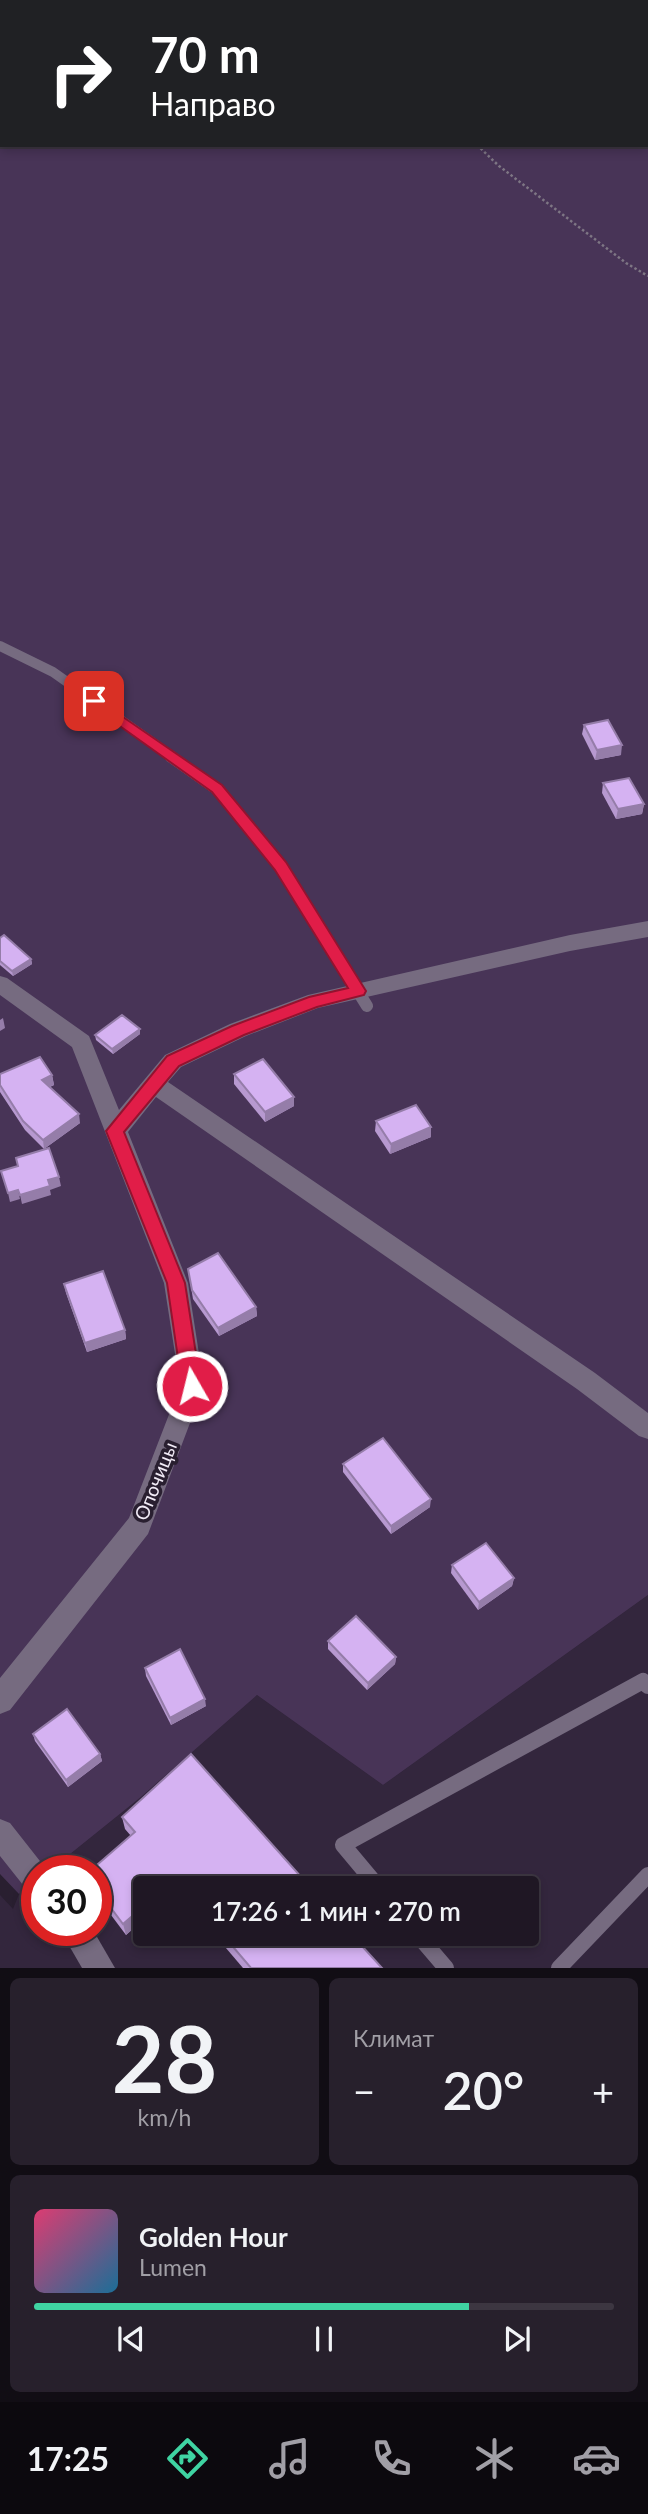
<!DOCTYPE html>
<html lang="ru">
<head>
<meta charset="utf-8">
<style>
  :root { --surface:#1f1724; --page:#27202c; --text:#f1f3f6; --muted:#a19fa6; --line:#3c3641; --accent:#3fd4a2 }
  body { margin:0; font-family:Lato,sans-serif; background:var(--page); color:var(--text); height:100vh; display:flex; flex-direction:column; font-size:26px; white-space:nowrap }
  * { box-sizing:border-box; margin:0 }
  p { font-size:23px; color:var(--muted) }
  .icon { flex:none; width:38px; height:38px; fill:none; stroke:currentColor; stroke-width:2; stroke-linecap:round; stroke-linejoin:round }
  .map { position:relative; height:1968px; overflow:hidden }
  .drawer { display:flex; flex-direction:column; gap:10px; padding:10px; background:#110d14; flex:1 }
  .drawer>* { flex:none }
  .banner { position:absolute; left:0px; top:0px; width:649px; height:147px; box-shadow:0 4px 10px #0003,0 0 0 2px var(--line); background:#202124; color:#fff; overflow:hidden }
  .speed { position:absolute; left:21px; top:1855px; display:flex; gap:14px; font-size:35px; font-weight:700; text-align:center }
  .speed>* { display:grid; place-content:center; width:91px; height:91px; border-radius:50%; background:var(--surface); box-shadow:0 4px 10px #0003,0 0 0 2px var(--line); line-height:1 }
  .speed .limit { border:10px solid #d22; background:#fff; color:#111 }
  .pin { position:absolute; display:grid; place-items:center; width:60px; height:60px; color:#fff; margin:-30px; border-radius:14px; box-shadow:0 4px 10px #0006 }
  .me { position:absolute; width:77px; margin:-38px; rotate:352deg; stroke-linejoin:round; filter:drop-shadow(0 0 5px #0008) }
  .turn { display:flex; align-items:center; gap:24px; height:147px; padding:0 35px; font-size:32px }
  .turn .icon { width:91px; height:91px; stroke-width:2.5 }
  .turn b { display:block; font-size:49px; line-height:60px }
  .big { font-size:52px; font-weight:600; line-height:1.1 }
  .drawer .tile { flex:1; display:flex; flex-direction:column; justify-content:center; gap:10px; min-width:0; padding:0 24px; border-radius:10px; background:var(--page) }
  .drawer .dial { align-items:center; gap:0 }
  .dial b { font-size:91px; line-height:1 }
  .song { display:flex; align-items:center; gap:21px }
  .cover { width:84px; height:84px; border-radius:10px; background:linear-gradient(135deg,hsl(340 70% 55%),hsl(200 70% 35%)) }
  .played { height:7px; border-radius:4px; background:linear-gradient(90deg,var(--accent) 75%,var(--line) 75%) }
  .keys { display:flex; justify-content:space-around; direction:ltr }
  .heat { display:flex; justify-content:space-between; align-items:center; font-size:38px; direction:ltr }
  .drawer .tiles { flex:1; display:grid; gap:10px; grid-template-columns:1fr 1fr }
  .tile:last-child { grid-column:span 2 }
  .trip { position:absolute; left:133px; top:1876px; width:406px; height:70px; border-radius:7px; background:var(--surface); box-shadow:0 4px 10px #0003,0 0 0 2px var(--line); font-weight:600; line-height:70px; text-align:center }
  .dock { display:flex; height:112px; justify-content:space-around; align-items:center; background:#0c090e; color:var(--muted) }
  .dock .icon { width:49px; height:49px }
  .dock .selected { color:var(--accent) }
  .dock b { font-size:32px; color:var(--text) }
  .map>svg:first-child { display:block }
  .built { fill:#33263d; fill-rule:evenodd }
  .green { fill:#483457; fill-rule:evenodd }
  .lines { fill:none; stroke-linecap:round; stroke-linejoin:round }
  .path { stroke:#7e7684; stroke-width:2.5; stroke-dasharray:2.5 2.5; stroke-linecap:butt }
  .service-far2 { stroke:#766b80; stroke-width:10 }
  .service-far1 { stroke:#766b80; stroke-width:12 }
  .service { stroke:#766b80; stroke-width:16 }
  .minor { fill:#766b80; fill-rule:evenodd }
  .wall { fill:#b799d0 }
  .shaded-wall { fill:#957da9 }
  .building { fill:#d5b2f2; stroke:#957da9; stroke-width:2 }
  .route { fill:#e11d48; stroke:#92132f; stroke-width:2 }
  .labels { text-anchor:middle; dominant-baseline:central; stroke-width:7; stroke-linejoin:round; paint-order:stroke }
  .street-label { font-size:19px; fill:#f1ebf6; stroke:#291f30 }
</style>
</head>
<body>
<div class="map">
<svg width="648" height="1968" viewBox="0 0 648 1968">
  <rect width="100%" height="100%" fill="#291f30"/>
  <path class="built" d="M648,1595V1968H0V1895L13,1909L19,1894L37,1880V1930H96V1871H49L141,1797L257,1695L383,1785ZM145,1888H527V1934H145Z"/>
  <path class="green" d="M0,0H648V1595L383,1785L257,1695L141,1797L49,1871H37V1880L19,1894L0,1874ZM2,2H648V145H2Z"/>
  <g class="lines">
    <g class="path">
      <polyline points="319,0 321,2"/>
      <polyline points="476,0 479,2"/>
      <polyline points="477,145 499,166 626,263 648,276"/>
    </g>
    <polyline class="service-far2" points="0,646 53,672 173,757"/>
    <polyline class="service-far1" points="170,756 217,789 280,866 367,1006"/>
    <g class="service">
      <polyline points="379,1888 343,1845 643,1681 648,1686"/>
      <polyline points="417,1934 446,1968"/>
      <polyline points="559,1968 648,1875"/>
    </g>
    <g class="minor">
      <polygon points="648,921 648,937 570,951 318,1008 246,1036 181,1067 168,1082 595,1373 648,1413 648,1439 639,1436 577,1389 156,1097 128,1132 188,1283 204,1386 148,1534 10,1710 0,1714 0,1678 129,1518 180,1386 164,1283 72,1047 0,995 0,976 7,978 89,1036 119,1110 165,1055 230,1024 308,995 570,935"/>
      <polygon points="0,1819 10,1823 47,1870 37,1871 37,1895 27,1890 0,1856"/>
      <polygon points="60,1930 93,1930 115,1968 82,1968"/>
    </g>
  </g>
  <g class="wall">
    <polygon points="584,725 621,755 595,760 582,734"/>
    <polygon points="603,783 644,804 642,814 616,819 602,793"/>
    <polygon points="0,938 31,959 32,964 13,976 0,965"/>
    <polygon points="140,1034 113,1054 96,1040 95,1035"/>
    <polygon points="0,1074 52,1075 54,1085 50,1087 80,1123 44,1149 25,1130 0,1092"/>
    <polygon points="234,1074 294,1106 265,1122 234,1084"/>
    <polygon points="376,1121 431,1137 390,1154 375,1131"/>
    <polygon points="188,1269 256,1307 257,1316 219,1336 193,1299"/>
    <polygon points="64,1284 125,1330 126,1339 87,1352 66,1293"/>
    <polygon points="343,1464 430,1507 391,1534 343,1472"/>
    <polygon points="452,1565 514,1578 512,1586 478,1610 451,1573"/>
    <polygon points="328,1641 396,1657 395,1664 367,1690 328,1649"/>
    <polygon points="145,1668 206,1706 171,1725 146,1676"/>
    <polygon points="33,1734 100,1754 102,1761 68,1787 35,1741"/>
    <polygon points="122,1817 311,1888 145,1888 145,1918 126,1935 96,1895 96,1871 131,1836 125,1829"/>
    <polygon points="214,1934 351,1934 382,1968 243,1968"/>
  </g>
  <g class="shaded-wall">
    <polygon points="622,745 621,755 595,760 597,750"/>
    <polygon points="644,804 642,814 616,819 618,809"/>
    <polygon points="31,959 32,964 13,976 12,971"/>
    <polygon points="3,1018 5,1028 0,1031 0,1020"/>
    <polygon points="140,1029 140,1034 113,1054 112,1049"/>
    <polygon points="52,1075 54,1085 44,1089 42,1080"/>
    <polygon points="294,1097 294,1106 265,1122 265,1112"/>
    <polygon points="79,1114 80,1123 44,1149 43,1140"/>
    <polygon points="431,1127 431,1137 390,1154 391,1144"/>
    <polygon points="59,1177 61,1186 50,1190 51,1195 22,1204 20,1195 48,1180"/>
    <polygon points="18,1190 20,1199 10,1202 8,1193"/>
    <polygon points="256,1307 257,1316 219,1336 218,1328"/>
    <polygon points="125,1330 126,1339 87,1352 85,1343"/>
    <polygon points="431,1499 430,1507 391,1534 391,1526"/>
    <polygon points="514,1578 512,1586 478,1610 479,1602"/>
    <polygon points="396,1657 395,1664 367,1690 368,1683"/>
    <polygon points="205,1699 206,1706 171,1725 170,1718"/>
    <polygon points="100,1754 102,1761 68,1787 66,1780"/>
    <polygon points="175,1879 176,1888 164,1888"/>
    <polygon points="145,1905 145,1918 126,1935 123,1924"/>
  </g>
  <g class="building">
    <polygon points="608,720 622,745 597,750 584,725"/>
    <polygon points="629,778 644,804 618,809 603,783"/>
    <polygon points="4,935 31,959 12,971 0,961 0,938"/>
    <polygon points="122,1015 140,1029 112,1049 95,1035"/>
    <polygon points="40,1057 52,1075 42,1080 79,1114 43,1140 23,1121 0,1085 0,1074"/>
    <polygon points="263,1059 294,1097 265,1112 234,1074"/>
    <polygon points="416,1105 431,1127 391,1144 376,1121"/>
    <polygon points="49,1148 59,1177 48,1180 50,1186 20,1195 18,1190 8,1193 1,1171 18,1166 16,1158"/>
    <polygon points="218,1253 256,1307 218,1328 192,1290 188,1269"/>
    <polygon points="103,1271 125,1330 85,1343 64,1284"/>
    <polygon points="383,1438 431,1499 391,1526 343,1464"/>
    <polygon points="486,1543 514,1578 479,1602 452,1565"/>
    <polygon points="356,1616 396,1657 368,1683 328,1641"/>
    <polygon points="180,1649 205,1699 170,1718 145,1668"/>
    <polygon points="67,1709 100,1754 66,1780 33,1734"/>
    <polygon points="191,1754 311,1888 183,1888 175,1879 164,1888 145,1888 145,1905 123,1924 96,1888 96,1871 90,1871 135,1832 122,1817"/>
    <polygon points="222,1934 351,1934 382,1968 251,1968"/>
  </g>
  <polygon class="route" points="94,697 222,785 286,862 366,991 364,995 317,1007 244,1035 179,1066 124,1132 185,1283 201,1386 198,1392 192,1395 185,1392 182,1386 167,1283 106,1131 167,1056 232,1026 309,997 348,988 275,870 212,792 89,704 89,698"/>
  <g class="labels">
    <g class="street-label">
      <text transform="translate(155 1481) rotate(-68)">Опочицы</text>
    </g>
  </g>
</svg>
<div class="speed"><div class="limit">30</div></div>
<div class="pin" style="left:94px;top:701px;background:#d93025"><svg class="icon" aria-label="arrive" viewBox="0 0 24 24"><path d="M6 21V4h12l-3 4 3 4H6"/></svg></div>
<svg class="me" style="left:192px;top:1386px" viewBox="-20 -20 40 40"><circle r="17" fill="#e11d48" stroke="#fff" stroke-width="3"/><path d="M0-11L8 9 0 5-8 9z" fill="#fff"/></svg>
<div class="trip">17:26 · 1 мин · 270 m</div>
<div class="banner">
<div class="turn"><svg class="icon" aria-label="right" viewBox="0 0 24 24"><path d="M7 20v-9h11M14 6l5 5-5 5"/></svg><div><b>70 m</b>Направо</div></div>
</div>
</div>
<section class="drawer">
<div class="tiles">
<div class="tile dial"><b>28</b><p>km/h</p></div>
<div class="tile"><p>Климат</p>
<div class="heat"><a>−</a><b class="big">20°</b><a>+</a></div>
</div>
<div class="tile">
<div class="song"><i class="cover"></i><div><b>Golden Hour</b><p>Lumen</p></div></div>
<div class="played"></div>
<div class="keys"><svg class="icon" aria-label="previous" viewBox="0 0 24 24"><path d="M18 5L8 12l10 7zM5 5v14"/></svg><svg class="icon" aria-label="pause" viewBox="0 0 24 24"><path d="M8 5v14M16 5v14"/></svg><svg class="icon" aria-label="next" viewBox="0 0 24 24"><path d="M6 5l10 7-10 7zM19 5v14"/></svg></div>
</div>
</div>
</section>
<nav class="dock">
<b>17:25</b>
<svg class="icon selected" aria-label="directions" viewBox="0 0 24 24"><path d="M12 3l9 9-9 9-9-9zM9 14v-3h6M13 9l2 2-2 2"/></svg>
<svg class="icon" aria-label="music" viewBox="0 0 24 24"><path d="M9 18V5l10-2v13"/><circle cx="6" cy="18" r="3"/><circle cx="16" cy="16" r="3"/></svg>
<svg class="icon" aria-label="phone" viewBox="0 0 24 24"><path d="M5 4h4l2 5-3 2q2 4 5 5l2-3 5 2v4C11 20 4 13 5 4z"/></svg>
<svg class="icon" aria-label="climate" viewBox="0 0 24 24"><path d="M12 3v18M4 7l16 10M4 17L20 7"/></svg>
<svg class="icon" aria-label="car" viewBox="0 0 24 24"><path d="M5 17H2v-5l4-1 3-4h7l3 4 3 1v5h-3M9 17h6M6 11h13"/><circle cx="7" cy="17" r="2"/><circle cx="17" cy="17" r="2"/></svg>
</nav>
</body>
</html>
